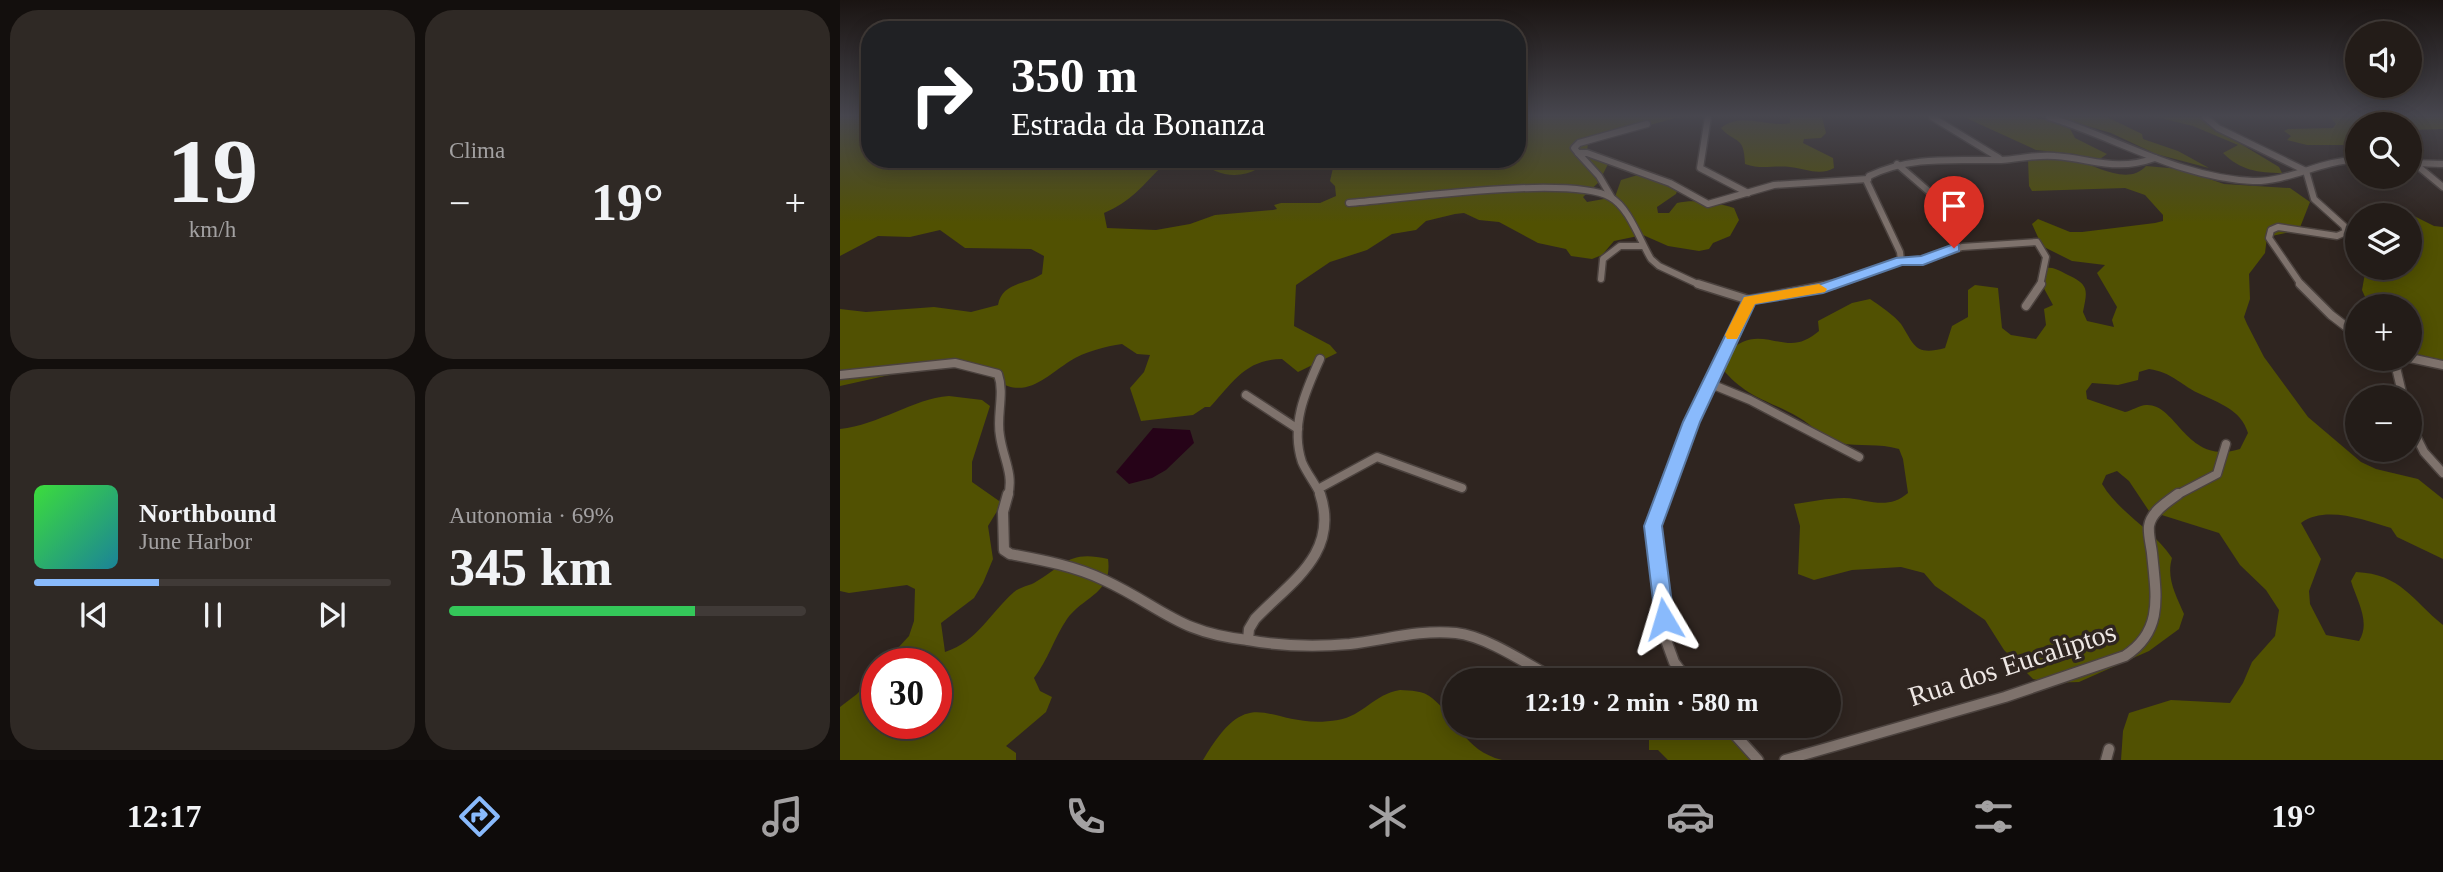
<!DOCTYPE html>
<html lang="pt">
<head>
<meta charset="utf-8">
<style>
  :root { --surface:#231c18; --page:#2f2925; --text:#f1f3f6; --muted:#a3a1a2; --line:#403a37; --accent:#89bafc }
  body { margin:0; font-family:Georgia,serif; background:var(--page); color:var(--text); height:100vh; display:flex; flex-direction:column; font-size:26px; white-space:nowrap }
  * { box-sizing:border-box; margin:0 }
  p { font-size:23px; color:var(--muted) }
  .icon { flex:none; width:38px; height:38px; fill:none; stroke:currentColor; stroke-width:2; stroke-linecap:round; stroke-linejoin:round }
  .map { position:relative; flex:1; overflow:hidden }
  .side { display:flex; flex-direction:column; gap:10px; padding:10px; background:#130f0d; width:840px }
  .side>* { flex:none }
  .hud { position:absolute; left:21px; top:21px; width:665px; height:147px; border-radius:28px; box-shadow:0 4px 18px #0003,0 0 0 2px var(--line); background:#202124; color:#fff; overflow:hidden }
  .fabs { position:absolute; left:1505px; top:21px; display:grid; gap:14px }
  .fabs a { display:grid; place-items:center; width:77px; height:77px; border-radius:50%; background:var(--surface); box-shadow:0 4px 18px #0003,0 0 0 2px var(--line); font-size:35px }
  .speed { position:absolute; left:21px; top:648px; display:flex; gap:14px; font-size:35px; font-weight:700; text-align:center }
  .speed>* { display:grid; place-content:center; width:91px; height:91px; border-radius:50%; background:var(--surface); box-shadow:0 4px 18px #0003,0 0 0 2px var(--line); line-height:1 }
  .speed .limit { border:10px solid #d22; background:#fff; color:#111 }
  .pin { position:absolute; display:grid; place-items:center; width:60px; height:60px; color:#fff; margin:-72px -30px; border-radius:50% 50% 50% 0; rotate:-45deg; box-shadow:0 0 7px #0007 }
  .pin .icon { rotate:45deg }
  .me { position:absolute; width:77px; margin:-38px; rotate:353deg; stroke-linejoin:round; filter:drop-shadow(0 0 5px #0008) }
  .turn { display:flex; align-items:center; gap:24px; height:147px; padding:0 35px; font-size:32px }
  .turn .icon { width:91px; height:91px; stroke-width:2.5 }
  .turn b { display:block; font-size:49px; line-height:60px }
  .big { font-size:52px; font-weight:700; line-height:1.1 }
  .side .card { flex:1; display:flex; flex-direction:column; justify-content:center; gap:10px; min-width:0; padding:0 24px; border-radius:28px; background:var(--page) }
  .side .dial { align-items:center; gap:0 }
  .dial b { font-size:91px; line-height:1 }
  .song { display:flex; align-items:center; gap:21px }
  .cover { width:84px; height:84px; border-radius:10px; background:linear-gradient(135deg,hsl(120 70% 55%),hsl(190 70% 35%)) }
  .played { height:7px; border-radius:4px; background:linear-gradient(90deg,var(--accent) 35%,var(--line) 35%) }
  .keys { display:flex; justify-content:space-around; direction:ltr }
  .heat { display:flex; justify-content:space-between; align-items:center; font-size:38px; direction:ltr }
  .charge { height:10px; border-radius:5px; background:linear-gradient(90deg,#34c759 69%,var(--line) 0) }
  .side .tiles { flex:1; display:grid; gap:10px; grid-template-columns:repeat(2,1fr) }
  .trip { position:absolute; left:602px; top:668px; width:399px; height:70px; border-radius:35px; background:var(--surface); box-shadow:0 4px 18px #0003,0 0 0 2px var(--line); font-weight:700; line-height:70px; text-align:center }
  .dock { display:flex; height:112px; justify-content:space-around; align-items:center; background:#0e0b0a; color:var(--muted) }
  .dock .icon { width:49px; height:49px }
  .dock .active { color:var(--accent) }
  .dock b { font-size:32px; color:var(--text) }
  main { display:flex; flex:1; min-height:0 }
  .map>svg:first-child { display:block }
  .forest { fill:#515102; fill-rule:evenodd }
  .water { fill:#260318 }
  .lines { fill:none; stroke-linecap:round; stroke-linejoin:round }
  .street-far2-casing { stroke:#4b423e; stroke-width:9 }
  .street-far1-casing { stroke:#4b423e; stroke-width:11 }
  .street-casing { stroke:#4b423e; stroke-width:13 }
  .street-far2 { stroke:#7e726c; stroke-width:6 }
  .street-far1 { stroke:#7e726c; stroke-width:8 }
  .street { stroke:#7e726c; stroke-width:10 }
  .route { fill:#89bafc; stroke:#5979a4; stroke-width:2 }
  .slow { fill:#f59e0b }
  .labels { text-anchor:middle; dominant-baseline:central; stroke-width:7; stroke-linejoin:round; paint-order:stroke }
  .near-street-label { font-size:28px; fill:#eee7e4; stroke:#2f2520 }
</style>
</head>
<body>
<main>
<section class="side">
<div class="tiles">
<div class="card dial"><b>19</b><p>km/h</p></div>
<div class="card"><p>Clima</p>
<div class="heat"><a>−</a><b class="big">19°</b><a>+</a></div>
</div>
<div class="card">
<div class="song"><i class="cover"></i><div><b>Northbound</b><p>June Harbor</p></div></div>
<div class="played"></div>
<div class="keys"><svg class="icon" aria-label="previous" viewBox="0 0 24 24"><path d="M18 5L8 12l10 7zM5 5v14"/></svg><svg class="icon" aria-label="pause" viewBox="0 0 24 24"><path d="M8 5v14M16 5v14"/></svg><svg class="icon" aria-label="next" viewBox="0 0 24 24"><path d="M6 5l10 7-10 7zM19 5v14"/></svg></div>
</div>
<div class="card"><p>Autonomia · 69%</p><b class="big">345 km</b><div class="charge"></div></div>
</div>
</section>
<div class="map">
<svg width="1603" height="760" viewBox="0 0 1603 760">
  <rect width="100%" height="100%" fill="#2f2520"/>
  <g class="forest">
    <path d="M0,117H30V159H314L324,164C304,184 291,202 264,213L267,228L316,230L350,224L375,215L433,210L437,209L434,205L441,203H480L496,196L495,186L490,181L495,159H677V117H839L748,142L747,152L769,162L759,182L743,197L747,202L775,197L781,180L801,174L838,189L836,194L817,207L818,213H829L837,203C855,199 877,203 894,208L899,220L890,236L873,243L869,249L859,251L828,246L803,235L774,241L762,255L752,259L731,256L726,249L698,243L659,222L639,220L624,213L615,214L586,221L576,230L552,234L527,250L490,262L456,285L454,326L490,345L497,353L458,372L442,359C406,359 393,382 370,407H365L353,415L301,421L290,388L304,372L310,355L297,354L282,344C266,346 244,352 230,361C208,375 186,400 158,381C151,377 146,376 142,368L90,366L0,386V309L26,312L94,307L131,312L158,305C162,282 186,285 202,274L204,256L191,249L125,248L100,230L70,237L38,236L0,256Z"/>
    <path d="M950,117H982L986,133L981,138L964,139L963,143L993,158L994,168C980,176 966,169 950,167C933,165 922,170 905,164C904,134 896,145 881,128C901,111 927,128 950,123Z"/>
    <polygon points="1124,117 1189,117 1227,123 1235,138 1267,154 1257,161 1235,154 1196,150"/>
    <polygon points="1217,117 1267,117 1302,134 1303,139 1338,151 1369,168 1316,154 1271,133"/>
    <path d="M1316,117H1364L1371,126L1439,167L1442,173C1418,173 1400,170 1383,153L1398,145L1353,126Z"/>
    <polygon points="1490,117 1603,117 1603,129 1570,130 1570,124 1517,124 1517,141 1512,145 1467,145 1447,140 1451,136 1444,131 1448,129 1493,128 1496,124"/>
    <path d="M1198,157C1211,159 1225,159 1237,161C1258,166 1288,186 1306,166L1340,169L1384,184L1450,188L1470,202L1459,230L1427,237L1425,253L1409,274L1410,299L1404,317L1407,324L1424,357L1468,417L1521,462L1536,469L1578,479L1603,499V559L1557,537L1551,528C1525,520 1485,505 1461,523L1481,559L1469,591L1470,604L1486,635L1519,641C1531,622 1517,601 1511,581L1516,572C1561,574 1572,600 1603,625V760H1281L1283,731L1289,713L1331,700L1390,703L1403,683L1412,662L1435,636L1439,610L1426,590L1400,565L1379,533L1309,511L1289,481L1277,471L1266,475L1262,484C1280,514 1313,529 1332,558C1326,578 1336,595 1344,614L1339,629L1309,651L1239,682L1209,683L1193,679L1164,650L1145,620L1095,586L1084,573L1061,567L1012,570L974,580L958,574L960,526L954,504C970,502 988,498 1004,498C1029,499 1047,511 1068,493L1063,459L1059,449C1039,443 1019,447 1000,443C983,439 973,425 958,417C930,401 908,398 885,372L887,354C915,322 940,352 965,340C970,338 975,334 979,331L978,321L1012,303L1030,299C1039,305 1055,316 1061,324C1075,346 1075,356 1105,348L1112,326L1128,317V290L1135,285L1158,288L1162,328L1171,335L1196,339L1206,325L1204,309L1213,305L1201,283L1200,268C1213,266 1218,270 1228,275C1250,285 1247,291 1243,312L1247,321L1274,327L1272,320L1277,307L1257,273L1265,265L1232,261L1202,246L1192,224L1198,219L1230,232H1242L1315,223L1323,221V215L1305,195L1285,188L1192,191L1189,186L1188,159ZM1309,369C1333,373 1338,383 1358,393C1378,403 1401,409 1408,433L1400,449C1346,466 1337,403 1306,405C1300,405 1291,411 1285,412L1247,399L1246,391L1252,383L1278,385L1298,380L1299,372Z"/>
    <path d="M418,159L417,169C398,180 374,175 359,160Z"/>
    <polygon points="1554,206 1594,226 1603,227 1603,361 1570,352 1570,306 1529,306 1522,290 1526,268 1570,268 1570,215 1557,215"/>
    <path d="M109,396L142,400L150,406L132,462V482L162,503L148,526L153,559L143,583L134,598L101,623L105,652C138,641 150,613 174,592C180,587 188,586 194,583C225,565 228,550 268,559C273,594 243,596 227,619C214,638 208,660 194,678L200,691L212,697L206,712L166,746L176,753V760H0V707L17,694L37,672V723H96V663H44L69,636L74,621L75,589L67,585L9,593L0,591V429C39,425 72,399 109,396Z"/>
    <path d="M560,690C571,691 583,690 592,698C619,720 623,750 662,760H363C413,675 427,732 498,720C523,716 534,694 560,690Z"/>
    <polygon points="809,726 883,726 913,760 828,760 818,750 809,750"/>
  </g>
  <polygon class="water" points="313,428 350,430 354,443 326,470 312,478 289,484 276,472"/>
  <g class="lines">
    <g class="street-far2-casing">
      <g id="street-far2">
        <polyline points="868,117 860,168 908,193"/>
        <polyline points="1092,117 1159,158"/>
        <path d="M1209,117C1276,138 1341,178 1413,181C1449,182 1481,160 1517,160"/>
        <polyline points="1365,117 1378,128 1466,171 1474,199 1504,226 1506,232 1497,236 1438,227 1431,230 1429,238 1462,286"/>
        <polyline points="738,153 734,148 739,143 807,124"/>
        <polyline points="1573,163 1603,164"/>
        <polyline points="1574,163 1603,187"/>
        <polyline points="1057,164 1108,208"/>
        <polyline points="772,198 759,176 738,153 747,153 830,183 868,204 934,185 1028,179"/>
        <path d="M509,203C561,199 730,175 770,197C789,207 800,241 811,259L819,266L862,286"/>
        <polyline points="1061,261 1083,260 1122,247 1197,242 1206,257 1200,286"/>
        <polyline points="761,279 763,259 780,246 803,246"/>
        <path d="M990,286L1061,261L1060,252L1027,182L1029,176C1073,155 1114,161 1161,160C1179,159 1197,154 1215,156C1254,159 1275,172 1315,158"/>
      </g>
    </g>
    <g class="street-far1-casing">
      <g id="street-far1">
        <polyline points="858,284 909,300"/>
        <polyline points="1460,284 1491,315 1517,335"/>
        <polyline points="909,300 995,284"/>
        <polyline points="1186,306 1201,284"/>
        <polyline points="1570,358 1603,365"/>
        <path d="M480,359C465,392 450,426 462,462C467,474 476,484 481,496"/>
        <polyline points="1554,359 1563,397"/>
        <path d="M0,375L115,363L158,374C165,394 156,416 160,436C163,458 174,474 168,496"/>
        <polyline points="871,384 910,400 1019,457"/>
        <polyline points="406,395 458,429"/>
        <polyline points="1570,424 1584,452 1603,473"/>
        <polyline points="478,489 537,457 622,488"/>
        <polyline points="824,496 852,422 909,300"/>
        <polyline points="1335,496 1377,474 1386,444"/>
      </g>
    </g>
    <g class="street-casing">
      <g id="street">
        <path d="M168,494L163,512L164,550L170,554C202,560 235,566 264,580C322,607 338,633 408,640"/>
        <path d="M480,494C500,554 449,583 415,619L409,629L408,640C440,646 477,647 510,644C545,640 580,629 616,633C647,636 690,666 718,681"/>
        <polyline points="825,494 813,526 826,640 834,662 848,681"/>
        <polyline points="821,681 842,674"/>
        <polyline points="887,726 918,760"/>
        <path d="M945,760L1165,697L1285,656C1324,631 1316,595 1312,553C1311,545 1308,534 1309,526C1311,512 1327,502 1338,494"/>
        <polyline points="1266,760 1269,749"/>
      </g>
    </g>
    <use href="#street-far2" class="street-far2"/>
    <use href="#street-far1" class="street-far1"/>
    <use href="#street" class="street"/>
  </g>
  <linearGradient id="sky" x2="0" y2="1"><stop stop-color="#1a1412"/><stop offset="0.52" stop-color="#47464e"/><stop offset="1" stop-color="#47464e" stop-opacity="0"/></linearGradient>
  <rect width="1603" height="223" fill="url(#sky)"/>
  <polygon class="route" points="1114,244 1119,245 1119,251 1083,265 1062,265 983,293 915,304 860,422 822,526 834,619 831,625 824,628 816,625 804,526 843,422 904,297 981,284 1056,258 1081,256"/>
  <polygon class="slow" points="979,284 987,289 985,292 915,304 897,339 887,339 885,335 904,297"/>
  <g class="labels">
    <g class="near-street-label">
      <text transform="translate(1172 664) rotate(-18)">Rua dos Eucaliptos</text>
    </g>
  </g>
</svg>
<div class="fabs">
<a><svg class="icon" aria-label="sound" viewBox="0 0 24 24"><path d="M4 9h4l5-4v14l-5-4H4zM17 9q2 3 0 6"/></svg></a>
<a><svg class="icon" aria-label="search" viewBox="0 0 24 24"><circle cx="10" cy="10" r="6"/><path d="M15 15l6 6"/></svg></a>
<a><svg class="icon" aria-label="layers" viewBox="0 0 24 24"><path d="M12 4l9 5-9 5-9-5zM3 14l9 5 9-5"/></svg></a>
<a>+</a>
<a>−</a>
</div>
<div class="speed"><div class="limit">30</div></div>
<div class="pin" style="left:1114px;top:248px;background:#d93025"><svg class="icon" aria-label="arrive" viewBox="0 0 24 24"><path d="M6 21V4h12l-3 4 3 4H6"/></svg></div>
<svg class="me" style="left:824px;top:619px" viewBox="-20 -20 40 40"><path d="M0-17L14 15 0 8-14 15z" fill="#89bafc" stroke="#fff" stroke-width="4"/></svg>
<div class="trip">12:19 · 2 min · 580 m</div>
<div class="hud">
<div class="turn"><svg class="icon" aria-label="right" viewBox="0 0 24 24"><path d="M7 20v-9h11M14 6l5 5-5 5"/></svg><div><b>350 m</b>Estrada da Bonanza</div></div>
</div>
</div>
</main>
<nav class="dock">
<b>12:17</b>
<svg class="icon active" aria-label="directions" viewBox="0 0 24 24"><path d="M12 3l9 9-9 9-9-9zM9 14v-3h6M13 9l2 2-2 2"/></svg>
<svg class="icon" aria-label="music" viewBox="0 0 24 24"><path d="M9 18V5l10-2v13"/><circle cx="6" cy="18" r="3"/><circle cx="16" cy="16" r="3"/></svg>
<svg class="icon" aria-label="phone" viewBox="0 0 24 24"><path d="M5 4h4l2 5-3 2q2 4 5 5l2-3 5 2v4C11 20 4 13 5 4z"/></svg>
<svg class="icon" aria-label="climate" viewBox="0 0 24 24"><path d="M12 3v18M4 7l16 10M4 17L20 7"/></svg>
<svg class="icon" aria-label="car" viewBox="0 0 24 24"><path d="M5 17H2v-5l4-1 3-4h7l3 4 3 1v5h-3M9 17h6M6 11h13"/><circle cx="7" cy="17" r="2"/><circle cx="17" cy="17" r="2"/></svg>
<svg class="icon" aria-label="filters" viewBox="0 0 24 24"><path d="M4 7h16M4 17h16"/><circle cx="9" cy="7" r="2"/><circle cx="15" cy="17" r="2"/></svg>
<b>19°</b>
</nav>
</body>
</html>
